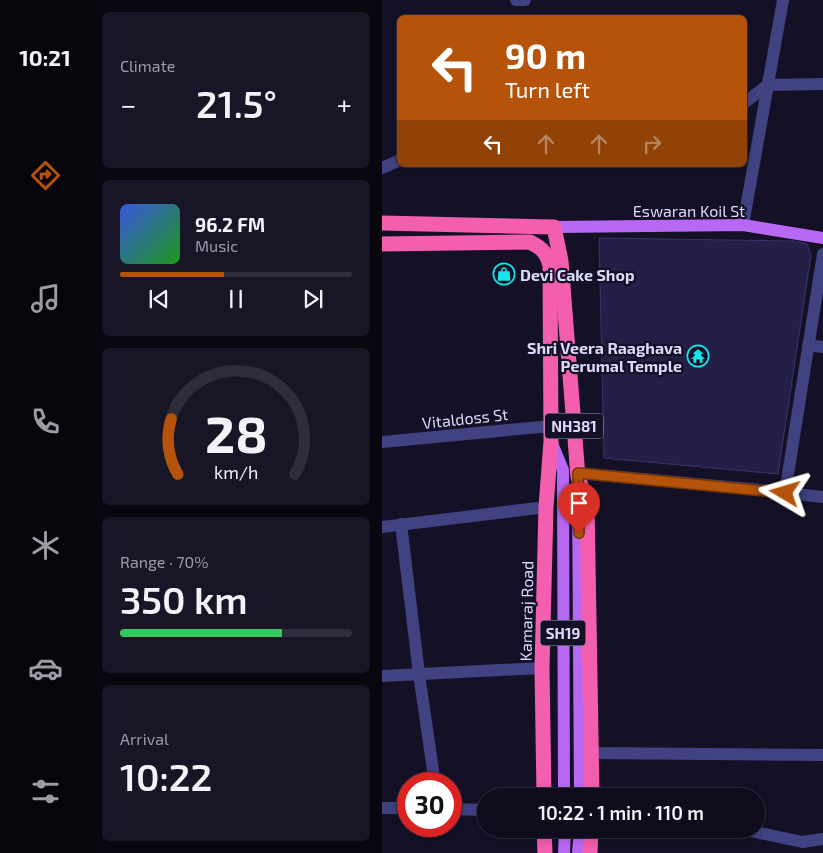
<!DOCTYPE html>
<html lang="en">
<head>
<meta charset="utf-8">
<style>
  :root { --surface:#0f0d1d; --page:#181626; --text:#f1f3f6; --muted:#9b9ca4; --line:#2f2d3b; --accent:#b45309 }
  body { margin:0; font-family:"Exo 2",sans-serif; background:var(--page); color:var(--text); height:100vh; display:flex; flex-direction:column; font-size:19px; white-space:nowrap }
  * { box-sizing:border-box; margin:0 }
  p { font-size:16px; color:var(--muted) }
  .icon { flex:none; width:28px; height:28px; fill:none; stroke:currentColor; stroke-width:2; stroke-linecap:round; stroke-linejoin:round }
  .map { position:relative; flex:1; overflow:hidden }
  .panel { display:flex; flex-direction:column; gap:12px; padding:12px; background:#080710; width:292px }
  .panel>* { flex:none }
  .top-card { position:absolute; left:15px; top:15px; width:350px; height:152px; border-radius:8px; box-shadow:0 2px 8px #0003,0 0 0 1px var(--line); background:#b45309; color:#fff; overflow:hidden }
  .speed { position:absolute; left:15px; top:772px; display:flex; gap:10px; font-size:25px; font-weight:700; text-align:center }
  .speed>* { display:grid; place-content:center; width:65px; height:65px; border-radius:50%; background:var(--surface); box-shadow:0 2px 8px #0003,0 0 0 1px var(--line); line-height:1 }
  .speed .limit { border:8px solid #d22; background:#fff; color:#111 }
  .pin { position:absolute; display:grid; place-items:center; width:42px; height:42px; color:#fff; margin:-51px -21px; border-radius:50% 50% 50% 0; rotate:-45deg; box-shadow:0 0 5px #0007 }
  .pin .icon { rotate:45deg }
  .me { position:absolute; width:55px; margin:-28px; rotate:277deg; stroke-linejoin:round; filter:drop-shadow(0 0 4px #0008) }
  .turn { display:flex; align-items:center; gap:18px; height:105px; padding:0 25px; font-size:22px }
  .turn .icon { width:65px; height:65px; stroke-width:2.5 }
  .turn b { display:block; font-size:35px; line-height:42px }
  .lanes { display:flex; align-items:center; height:48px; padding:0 25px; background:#0003; justify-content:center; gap:25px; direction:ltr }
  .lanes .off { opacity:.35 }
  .big { font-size:38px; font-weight:600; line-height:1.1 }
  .panel .tile { flex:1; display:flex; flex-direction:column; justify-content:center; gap:8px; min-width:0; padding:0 18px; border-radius:8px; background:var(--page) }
  .panel .dial { align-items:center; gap:0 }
  .dial svg { height:130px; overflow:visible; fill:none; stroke:var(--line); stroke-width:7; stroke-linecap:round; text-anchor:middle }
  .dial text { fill:var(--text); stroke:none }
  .song { display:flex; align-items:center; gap:15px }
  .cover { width:60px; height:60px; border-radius:8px; background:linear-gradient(135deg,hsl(230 70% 55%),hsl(120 70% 35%)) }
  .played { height:5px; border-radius:2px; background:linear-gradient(90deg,var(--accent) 45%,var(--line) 45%) }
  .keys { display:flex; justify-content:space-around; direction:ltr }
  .heat { display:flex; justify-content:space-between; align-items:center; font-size:28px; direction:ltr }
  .charge { height:8px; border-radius:4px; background:linear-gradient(90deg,#34c759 70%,var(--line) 0) }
  .trip { position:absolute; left:95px; top:788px; width:288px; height:50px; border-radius:25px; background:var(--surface); box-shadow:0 2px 8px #0003,0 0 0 1px var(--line); font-weight:600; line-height:50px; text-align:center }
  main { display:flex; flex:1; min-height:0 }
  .tabs { display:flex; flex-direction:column; width:90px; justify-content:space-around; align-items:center; background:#06050c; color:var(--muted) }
  .tabs .icon { width:35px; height:35px }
  .tabs .active { color:var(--accent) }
  .tabs b { font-size:22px; color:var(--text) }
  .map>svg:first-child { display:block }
  .building { fill:#241f46; stroke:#3b3370 }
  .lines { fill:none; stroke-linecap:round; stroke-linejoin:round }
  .minor { stroke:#404282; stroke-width:12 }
  .major { stroke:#b869f4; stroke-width:12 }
  .highway { stroke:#f35eaf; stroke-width:15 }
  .route-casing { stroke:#753606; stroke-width:12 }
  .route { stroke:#b45309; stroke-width:9 }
  .labels { text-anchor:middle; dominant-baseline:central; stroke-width:4.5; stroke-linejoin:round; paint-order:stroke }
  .shield { fill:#141127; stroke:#a09ebc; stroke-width:1 }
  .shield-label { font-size:15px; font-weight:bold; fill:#dcdafc }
  .street-label { font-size:16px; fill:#dcdafc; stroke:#141127 }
  .poi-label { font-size:16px; font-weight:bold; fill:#dcdafc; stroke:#141127; text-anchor:start }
</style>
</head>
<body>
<main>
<nav class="tabs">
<b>10:21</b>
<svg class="icon active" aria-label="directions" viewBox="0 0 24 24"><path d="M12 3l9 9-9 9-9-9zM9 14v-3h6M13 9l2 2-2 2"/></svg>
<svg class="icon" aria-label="music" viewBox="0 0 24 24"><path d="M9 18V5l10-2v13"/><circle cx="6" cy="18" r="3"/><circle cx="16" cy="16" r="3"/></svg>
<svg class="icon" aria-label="phone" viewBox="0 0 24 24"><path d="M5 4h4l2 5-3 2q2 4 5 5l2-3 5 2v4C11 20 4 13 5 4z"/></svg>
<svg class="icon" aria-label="climate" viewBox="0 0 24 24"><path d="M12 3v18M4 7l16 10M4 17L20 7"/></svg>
<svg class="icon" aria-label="car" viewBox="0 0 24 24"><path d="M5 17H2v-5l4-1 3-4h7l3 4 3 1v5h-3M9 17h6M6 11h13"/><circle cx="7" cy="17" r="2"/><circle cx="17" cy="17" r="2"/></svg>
<svg class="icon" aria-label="filters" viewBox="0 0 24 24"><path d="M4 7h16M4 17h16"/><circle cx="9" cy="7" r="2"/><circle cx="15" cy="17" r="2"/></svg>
</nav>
<section class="panel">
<div class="tile"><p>Climate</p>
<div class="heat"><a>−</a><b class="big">21.5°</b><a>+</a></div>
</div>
<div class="tile">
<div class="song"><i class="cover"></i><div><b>96.2 FM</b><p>Music</p></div></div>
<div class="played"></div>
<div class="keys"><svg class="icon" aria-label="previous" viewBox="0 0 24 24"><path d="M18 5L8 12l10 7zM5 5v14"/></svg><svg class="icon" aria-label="pause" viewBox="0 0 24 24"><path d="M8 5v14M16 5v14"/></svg><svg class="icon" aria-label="next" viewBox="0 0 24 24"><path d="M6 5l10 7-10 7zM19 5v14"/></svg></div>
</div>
<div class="tile dial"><svg viewBox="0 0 100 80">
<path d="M14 69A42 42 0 1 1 86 69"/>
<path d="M14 69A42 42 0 0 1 10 35" stroke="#b45309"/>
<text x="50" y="56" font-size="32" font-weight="700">28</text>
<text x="50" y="72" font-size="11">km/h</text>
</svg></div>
<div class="tile"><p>Range · 70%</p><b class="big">350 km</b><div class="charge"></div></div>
<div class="tile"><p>Arrival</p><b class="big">10:22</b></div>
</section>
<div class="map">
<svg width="441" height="853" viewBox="0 0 441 853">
  <rect width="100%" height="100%" fill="#141127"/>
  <polygon class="building" points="217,238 412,241 425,244 429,255 396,474 222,458"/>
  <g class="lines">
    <g class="minor">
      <polyline points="134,0 143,0"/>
      <polyline points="362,103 386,85 441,84"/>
      <polyline points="0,168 18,160"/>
      <polyline points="361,225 401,0"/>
      <polyline points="426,345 441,347"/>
      <polyline points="0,442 169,426"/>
      <polyline points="196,473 379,490 441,497"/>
      <polyline points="403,493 441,254"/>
      <polyline points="19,524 37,674 53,784"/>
      <polyline points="0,527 164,507"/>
      <polyline points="0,676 160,668"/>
      <polyline points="210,753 441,755"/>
      <polyline points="0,808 26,808"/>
      <polyline points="69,809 104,810"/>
      <polyline points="360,829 420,842 441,839"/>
    </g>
    <g class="major">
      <polyline points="172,227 361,225 441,238"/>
      <polyline points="169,441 181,470 182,796"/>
      <polyline points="196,486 198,796"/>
      <polyline points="182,853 183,829"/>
      <polyline points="196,853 198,829"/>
    </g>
    <g class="highway">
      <polyline points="0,223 172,227 179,261 196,477 205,503 210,796"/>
      <path d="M0,244L148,242C160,248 165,253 168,266L169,441L164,507L160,668L162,796"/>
      <polyline points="162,829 163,853"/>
      <polyline points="208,853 209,829"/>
    </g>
  </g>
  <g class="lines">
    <g class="route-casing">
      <polyline id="route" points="197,533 196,473 403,493"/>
    </g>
    <use href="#route" class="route"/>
  </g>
  <defs>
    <g id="shop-ring" transform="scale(1.125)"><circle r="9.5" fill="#141127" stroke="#14e6ee" stroke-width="1.5"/><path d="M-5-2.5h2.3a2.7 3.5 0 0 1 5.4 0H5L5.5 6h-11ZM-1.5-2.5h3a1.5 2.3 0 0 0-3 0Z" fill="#14e6ee"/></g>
    <g id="temple-ring" transform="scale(1.125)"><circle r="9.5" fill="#141127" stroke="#14e6ee" stroke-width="1.5"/><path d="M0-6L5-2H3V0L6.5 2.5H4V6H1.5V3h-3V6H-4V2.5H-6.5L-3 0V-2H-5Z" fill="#14e6ee"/></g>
  </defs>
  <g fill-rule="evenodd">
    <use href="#shop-ring" x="122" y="274"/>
    <use href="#temple-ring" x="316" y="356"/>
  </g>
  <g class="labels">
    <g class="shield">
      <rect x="163" y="413.5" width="58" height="25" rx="4"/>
      <rect x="158.5" y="620.5" width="45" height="25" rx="4"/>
    </g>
    <g class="shield-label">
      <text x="192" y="426">NH381</text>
      <text x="181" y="633">SH19</text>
    </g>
    <g class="street-label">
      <text x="307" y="210">Eswaran Koil St</text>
      <text transform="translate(83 418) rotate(-6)">Vitaldoss St</text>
      <text transform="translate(144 611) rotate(-89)">Kamaraj Road</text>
    </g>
    <g class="poi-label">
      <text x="138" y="274">Devi Cake Shop</text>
      <text x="300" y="347" text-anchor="end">Shri Veera Raaghava<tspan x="300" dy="18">Perumal Temple</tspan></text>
    </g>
  </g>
</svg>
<div class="speed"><div class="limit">30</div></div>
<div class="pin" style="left:197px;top:533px;background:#d93025"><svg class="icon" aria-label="arrive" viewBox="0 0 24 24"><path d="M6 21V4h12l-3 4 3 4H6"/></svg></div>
<svg class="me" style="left:403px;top:493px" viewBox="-20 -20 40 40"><path d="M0-17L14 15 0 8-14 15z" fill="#b45309" stroke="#fff" stroke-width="4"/></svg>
<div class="trip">10:22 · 1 min · 110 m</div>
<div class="top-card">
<div class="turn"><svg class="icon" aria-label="left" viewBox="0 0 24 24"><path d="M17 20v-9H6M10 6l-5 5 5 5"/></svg><div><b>90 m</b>Turn left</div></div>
<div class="lanes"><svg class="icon" aria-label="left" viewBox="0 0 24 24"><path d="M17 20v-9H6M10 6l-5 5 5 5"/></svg><svg class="icon off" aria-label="ahead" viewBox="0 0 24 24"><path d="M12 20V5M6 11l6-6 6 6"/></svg><svg class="icon off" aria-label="ahead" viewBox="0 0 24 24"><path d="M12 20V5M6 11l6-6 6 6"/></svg><svg class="icon off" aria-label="right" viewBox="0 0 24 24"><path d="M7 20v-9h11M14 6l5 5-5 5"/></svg></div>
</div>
</div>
</main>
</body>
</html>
